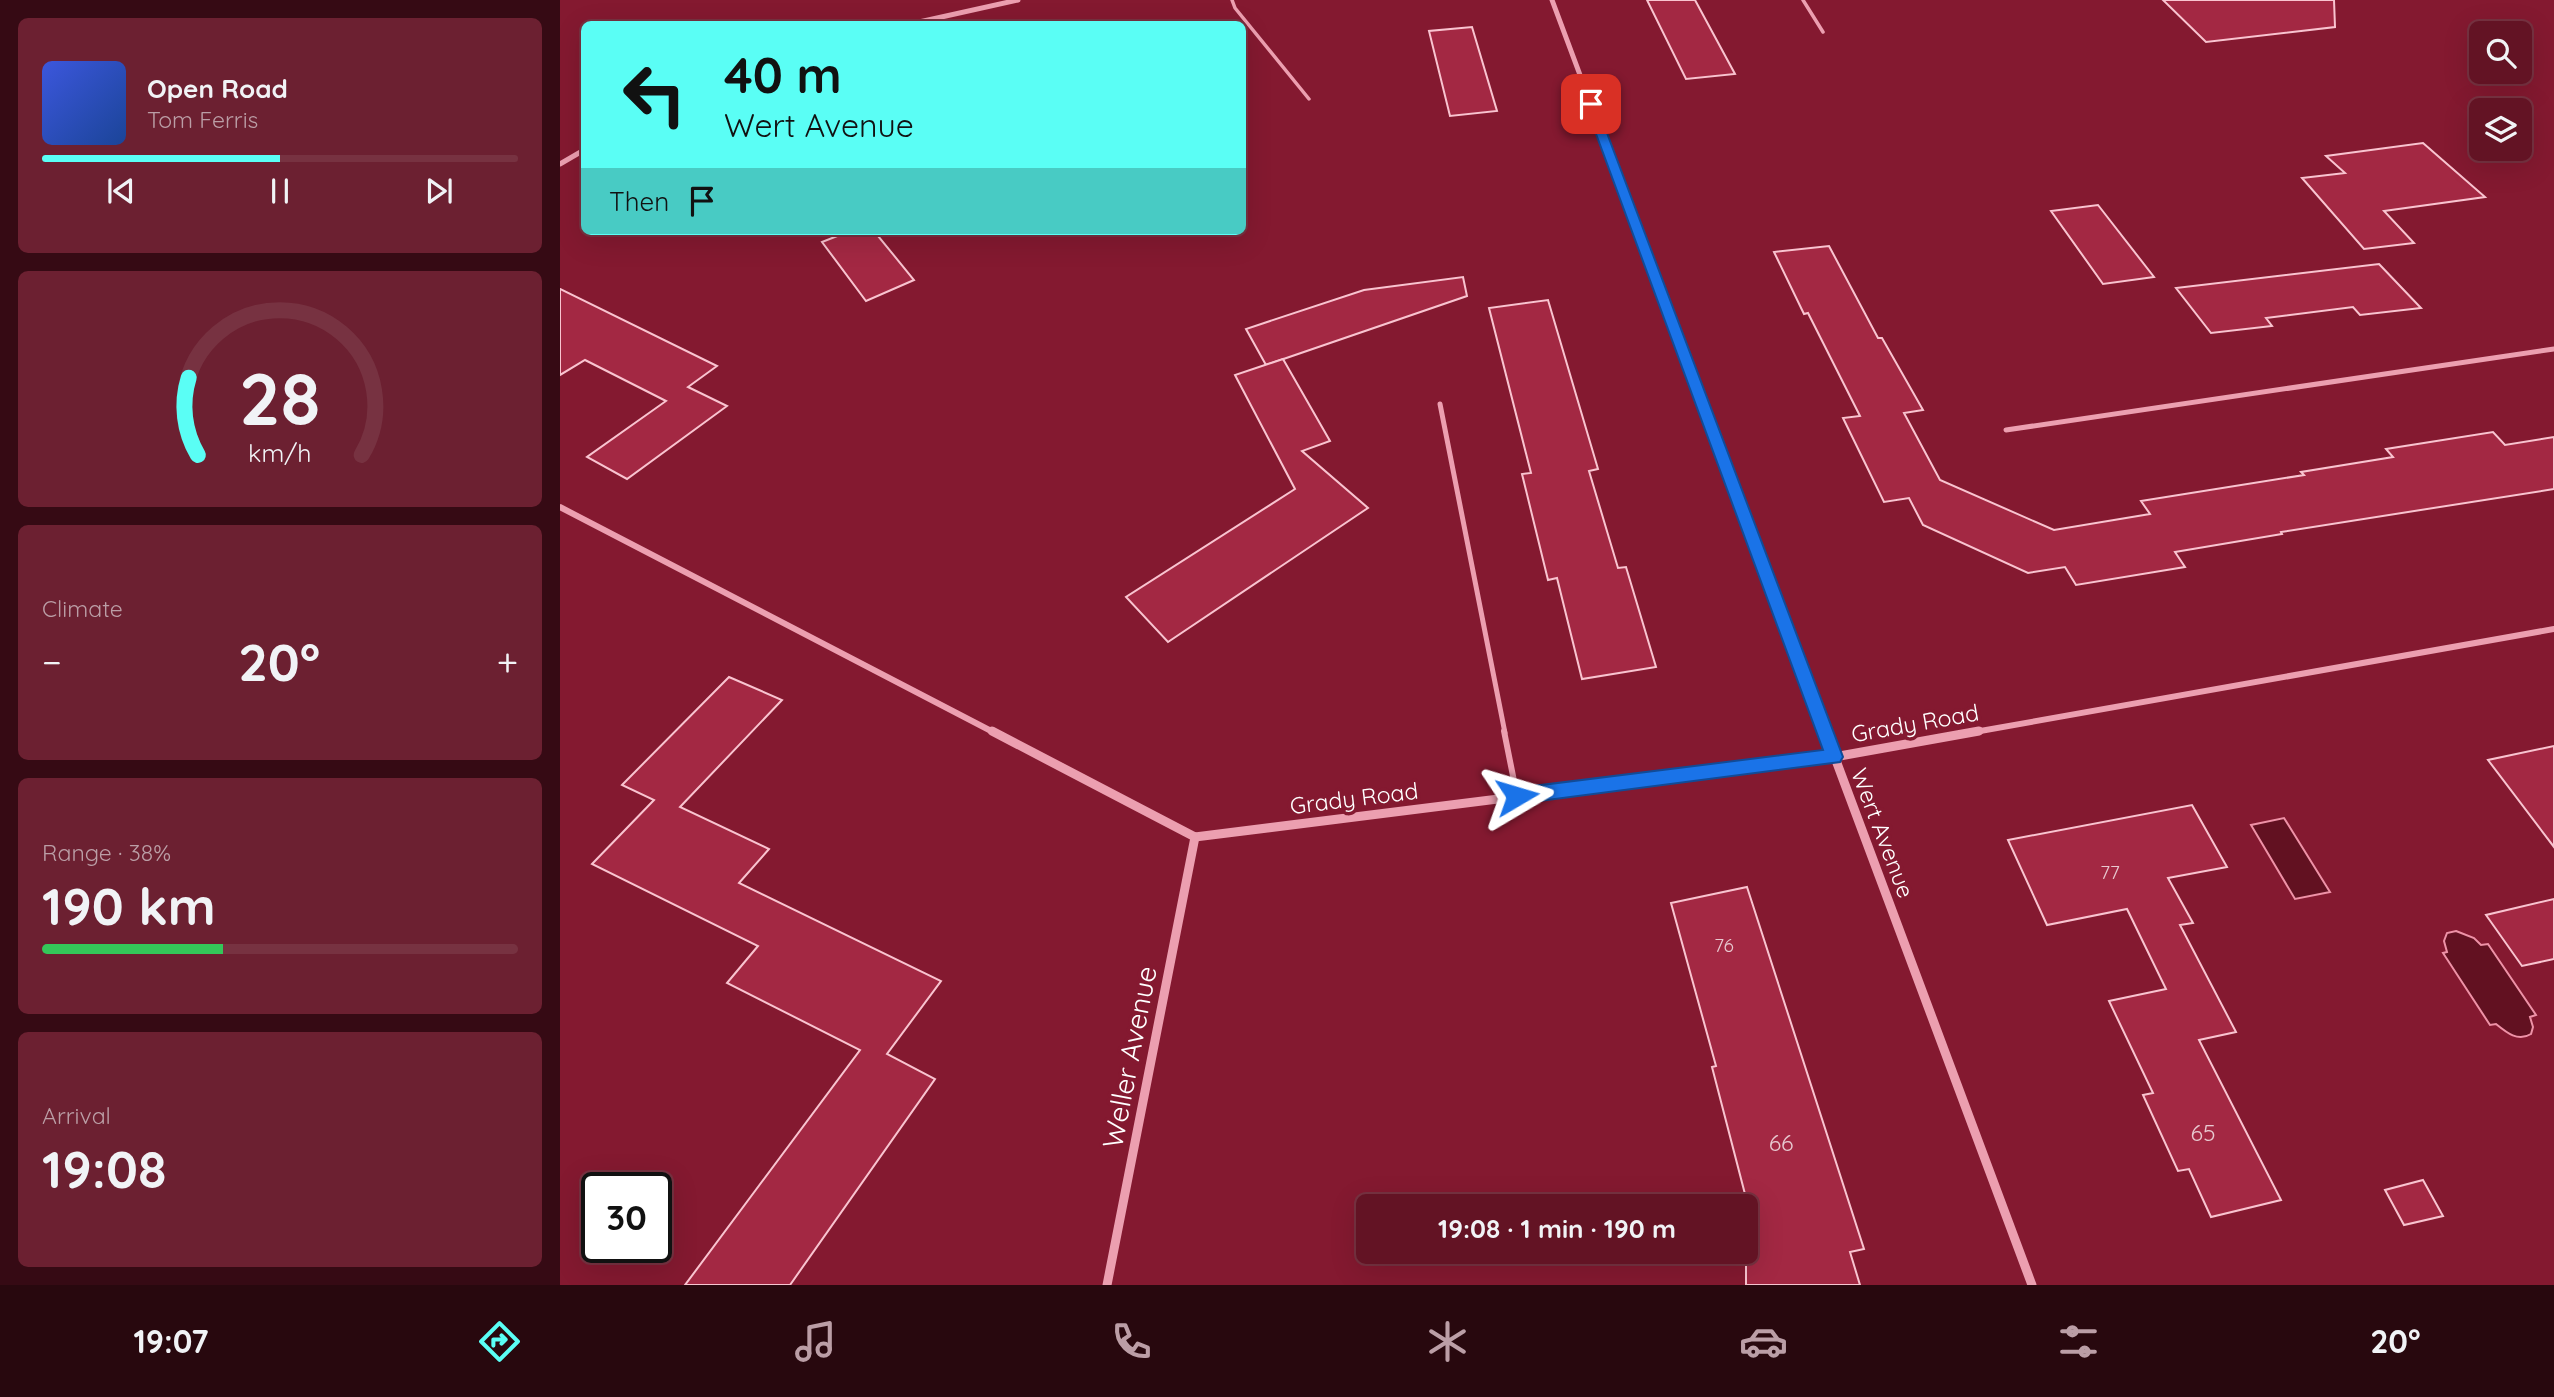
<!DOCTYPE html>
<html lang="en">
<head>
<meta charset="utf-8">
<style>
  :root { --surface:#631324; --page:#6c2031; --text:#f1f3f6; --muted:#bb9ea6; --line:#773241; --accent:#5afef5 }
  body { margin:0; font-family:Quicksand,sans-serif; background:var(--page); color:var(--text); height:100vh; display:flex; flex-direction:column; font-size:26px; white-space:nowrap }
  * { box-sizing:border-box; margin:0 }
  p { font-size:23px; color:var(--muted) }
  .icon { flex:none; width:38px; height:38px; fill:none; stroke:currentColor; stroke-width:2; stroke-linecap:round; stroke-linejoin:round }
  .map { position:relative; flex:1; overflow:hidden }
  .details { display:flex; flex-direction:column; gap:18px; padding:18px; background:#360a14; width:560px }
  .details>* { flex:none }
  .banner { position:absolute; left:21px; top:21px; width:665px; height:214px; border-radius:10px; box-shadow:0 7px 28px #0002,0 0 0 2px var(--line); background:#5afef5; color:#111; overflow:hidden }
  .tools { position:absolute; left:1909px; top:21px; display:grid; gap:14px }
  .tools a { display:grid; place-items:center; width:63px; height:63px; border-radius:10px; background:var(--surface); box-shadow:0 7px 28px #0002,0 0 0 2px var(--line); font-size:35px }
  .speed { position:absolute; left:21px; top:1172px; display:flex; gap:14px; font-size:35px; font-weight:700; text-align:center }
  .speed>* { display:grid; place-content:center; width:91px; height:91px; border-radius:50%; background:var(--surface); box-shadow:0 7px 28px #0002,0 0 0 2px var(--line); line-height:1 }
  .speed .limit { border:4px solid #111; border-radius:10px; background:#fff; color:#111 }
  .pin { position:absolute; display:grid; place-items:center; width:60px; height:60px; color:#fff; margin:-30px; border-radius:14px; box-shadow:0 4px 10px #0006 }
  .me { position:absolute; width:77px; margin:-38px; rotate:83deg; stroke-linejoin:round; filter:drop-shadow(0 0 5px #0008) }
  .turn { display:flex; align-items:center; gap:24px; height:147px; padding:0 28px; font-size:32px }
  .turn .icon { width:91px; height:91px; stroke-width:2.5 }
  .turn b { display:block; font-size:49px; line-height:60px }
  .then { display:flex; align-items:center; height:66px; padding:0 28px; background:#0003; gap:14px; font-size:26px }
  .big { font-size:52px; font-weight:700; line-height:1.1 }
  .details .tile { flex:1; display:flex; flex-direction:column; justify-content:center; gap:10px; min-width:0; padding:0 24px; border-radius:10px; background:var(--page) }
  .details .dial { align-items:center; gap:0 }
  .dial svg { height:182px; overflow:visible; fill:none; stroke:var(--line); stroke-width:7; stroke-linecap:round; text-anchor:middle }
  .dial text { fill:var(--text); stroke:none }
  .song { display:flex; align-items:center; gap:21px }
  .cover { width:84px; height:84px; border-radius:10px; background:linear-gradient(135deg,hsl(230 70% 55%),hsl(220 70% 35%)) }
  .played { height:7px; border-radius:4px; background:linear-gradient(90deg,var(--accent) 50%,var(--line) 50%) }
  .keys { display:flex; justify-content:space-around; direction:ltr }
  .heat { display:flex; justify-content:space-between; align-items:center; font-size:38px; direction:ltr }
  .charge { height:10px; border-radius:5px; background:linear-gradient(90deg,#34c759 38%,var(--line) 0) }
  .trip { position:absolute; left:796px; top:1194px; width:402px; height:70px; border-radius:10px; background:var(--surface); box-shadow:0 7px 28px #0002,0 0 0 2px var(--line); font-weight:700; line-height:70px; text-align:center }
  .menu { display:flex; height:112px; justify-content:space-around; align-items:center; background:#28080e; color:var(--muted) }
  .menu .icon { width:49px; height:49px }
  .menu .active { color:var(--accent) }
  .menu b { font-size:32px; color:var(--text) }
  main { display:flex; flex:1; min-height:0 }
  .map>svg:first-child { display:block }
  .water { fill:#621121; stroke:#ee92a7; stroke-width:2 }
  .building { fill:#a32843; stroke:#f9c4d0; stroke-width:2 }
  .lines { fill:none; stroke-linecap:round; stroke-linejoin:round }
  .service-far2 { stroke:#ec9fb0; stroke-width:3.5 }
  .service-far1 { stroke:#ec9fb0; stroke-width:5 }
  .service { stroke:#ec9fb0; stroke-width:6 }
  .minor-far2 { stroke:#ec9fb0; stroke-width:5 }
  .minor-far1 { stroke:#ec9fb0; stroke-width:6 }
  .minor { stroke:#ec9fb0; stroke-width:9 }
  .route { fill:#1a73e8; stroke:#114b97; stroke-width:2 }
  .labels { text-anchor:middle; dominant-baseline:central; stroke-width:7; stroke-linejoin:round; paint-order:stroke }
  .number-label { font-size:19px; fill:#e8c9d0 }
  .street-label { font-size:23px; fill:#fff; stroke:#841930 }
  .near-number-label { font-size:23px; fill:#e8c9d0 }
  .near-street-label { font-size:28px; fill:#fff; stroke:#841930 }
</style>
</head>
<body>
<main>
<section class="details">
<div class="tile">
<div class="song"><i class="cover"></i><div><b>Open Road</b><p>Tom Ferris</p></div></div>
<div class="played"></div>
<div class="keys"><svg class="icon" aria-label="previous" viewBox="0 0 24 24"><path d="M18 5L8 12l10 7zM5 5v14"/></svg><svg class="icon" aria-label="pause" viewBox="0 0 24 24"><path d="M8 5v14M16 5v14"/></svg><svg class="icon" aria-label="next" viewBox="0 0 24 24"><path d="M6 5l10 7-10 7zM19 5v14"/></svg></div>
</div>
<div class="tile dial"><svg viewBox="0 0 100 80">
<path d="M14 69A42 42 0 1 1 86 69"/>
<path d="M14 69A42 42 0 0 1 10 35" stroke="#5afef5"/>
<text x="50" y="56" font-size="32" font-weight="700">28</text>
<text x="50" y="72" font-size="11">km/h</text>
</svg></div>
<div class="tile"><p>Climate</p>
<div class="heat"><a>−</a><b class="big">20°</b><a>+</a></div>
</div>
<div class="tile"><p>Range · 38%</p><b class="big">190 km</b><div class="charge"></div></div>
<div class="tile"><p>Arrival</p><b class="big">19:08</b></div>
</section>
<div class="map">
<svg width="1994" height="1285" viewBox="0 0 1994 1285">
  <rect width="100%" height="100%" fill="#841930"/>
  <g class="water">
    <polygon points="1724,818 1770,892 1735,899 1691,825"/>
    <path d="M1896,931L1914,938L1921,945L1928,944L1976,1015L1970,1017L1973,1027L1971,1034C1958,1042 1947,1033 1936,1024L1930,1025L1883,953L1887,952L1884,941L1887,933Z"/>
  </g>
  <g class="building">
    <polygon points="1087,0 1135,0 1175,74 1126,79"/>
    <polygon points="1603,0 1774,0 1775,27 1646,42"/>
    <polygon points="912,27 937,111 890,116 869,31"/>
    <polygon points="1863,143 1925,197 1824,211 1854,243 1804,249 1742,178 1785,173 1766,156"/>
    <polygon points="1538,205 1594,277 1543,284 1491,211"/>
    <polygon points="290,231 314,231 354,280 306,301 262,242"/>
    <polygon points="1269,246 1318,338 1322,338 1363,410 1344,413 1380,480 1494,530 1590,514 1581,501 1744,475 1741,472 1833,457 1826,449 1933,432 1945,445 1994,437 1994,489 1721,532 1722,534 1615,552 1625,567 1516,585 1505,567 1468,573 1363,525 1349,498 1324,502 1283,418 1300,416 1248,313 1244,314 1214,252"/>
    <polygon points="1819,264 1861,308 1800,315 1793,307 1706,318 1712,326 1651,333 1616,288"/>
    <polygon points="903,277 907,296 706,365 686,329 804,290"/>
    <polygon points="0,289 157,366 128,387 167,406 67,479 27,457 106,401 25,360 0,375"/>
    <polygon points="988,300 1038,469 1029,471 1058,568 1066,567 1096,667 1022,679 997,578 988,580 962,474 971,473 929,308"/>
    <polygon points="723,359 770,441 742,451 808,508 608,642 566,597 735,489 675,375"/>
    <polygon points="169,677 222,700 120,807 209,849 179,883 381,981 327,1054 375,1079 230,1285 125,1285 300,1050 167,983 198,946 32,864 94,800 62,785"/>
    <polygon points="1994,746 1994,847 1928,760"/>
    <polygon points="1632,805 1667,867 1608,878 1633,923 1620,925 1676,1032 1639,1040 1721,1200 1651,1217 1629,1169 1618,1171 1583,1095 1593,1093 1549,1001 1606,989 1567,909 1487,925 1448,840"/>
    <polygon points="1187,887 1304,1249 1290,1252 1300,1285 1186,1285 1186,1198 1152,1067 1156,1066 1111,903"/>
    <polygon points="1994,899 1994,959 1962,966 1926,915"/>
    <polygon points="1863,1180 1883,1216 1844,1225 1825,1190"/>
  </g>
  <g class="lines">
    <g class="service-far2">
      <polyline points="672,0 675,8 749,99"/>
      <polyline points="1243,0 1263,32"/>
    </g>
    <g class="service-far1">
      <polyline points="880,404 945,733"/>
      <polyline points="1446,430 1994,349"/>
    </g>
    <polyline class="service" points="944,731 957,796"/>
    <g class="minor-far2">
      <polyline points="992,0 1110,316"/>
      <polyline points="350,24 458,0"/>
      <polyline points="0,164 24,150"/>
    </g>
    <g class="minor-far1">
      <polyline points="1109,314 1266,733"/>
      <polyline points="0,507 435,733"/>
      <polyline points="1409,733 1994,629"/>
    </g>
    <g class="minor">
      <polyline points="432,731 635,837"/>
      <polyline points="1265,731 1472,1285"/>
      <polyline points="635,837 1274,757 1419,731"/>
      <polyline points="547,1285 635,837"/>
    </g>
  </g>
  <polygon class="route" points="1027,102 1036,104 1283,757 1280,762 957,804 951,802 948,796 951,791 957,788 1263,750 1025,104"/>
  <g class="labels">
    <g class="number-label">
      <text x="1550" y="872">77</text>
      <text x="1164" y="945">76</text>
    </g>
    <g class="street-label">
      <text transform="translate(1355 723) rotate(-10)">Grady Road</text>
      <text transform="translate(794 798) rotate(-7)">Grady Road</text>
      <text transform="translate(1323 833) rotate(69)">Wert Avenue</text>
    </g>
    <g class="near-number-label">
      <text x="1643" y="1132">65</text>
      <text x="1221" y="1142">66</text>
    </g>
    <g class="near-street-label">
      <text transform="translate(569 1057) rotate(-79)">Weller Avenue</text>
    </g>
  </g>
</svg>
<div class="tools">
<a><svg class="icon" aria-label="search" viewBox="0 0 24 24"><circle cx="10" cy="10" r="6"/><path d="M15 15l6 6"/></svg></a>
<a><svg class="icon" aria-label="layers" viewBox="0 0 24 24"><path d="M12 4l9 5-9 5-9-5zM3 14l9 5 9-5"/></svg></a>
</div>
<div class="speed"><div class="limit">30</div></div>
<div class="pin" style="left:1031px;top:104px;background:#d93025"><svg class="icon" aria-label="arrive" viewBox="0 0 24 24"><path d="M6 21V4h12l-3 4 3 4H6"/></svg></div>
<svg class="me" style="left:957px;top:796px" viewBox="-20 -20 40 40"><path d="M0-17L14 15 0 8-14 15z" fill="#1a73e8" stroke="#fff" stroke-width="4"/></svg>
<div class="trip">19:08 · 1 min · 190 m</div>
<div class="banner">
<div class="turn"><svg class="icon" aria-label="left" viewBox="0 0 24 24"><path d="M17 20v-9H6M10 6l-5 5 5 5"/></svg><div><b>40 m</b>Wert Avenue</div></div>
<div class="then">Then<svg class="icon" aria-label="arrive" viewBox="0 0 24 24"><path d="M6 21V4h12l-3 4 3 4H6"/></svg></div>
</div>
</div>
</main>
<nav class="menu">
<b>19:07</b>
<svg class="icon active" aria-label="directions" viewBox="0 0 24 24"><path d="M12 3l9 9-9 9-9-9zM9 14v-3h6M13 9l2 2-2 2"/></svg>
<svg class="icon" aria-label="music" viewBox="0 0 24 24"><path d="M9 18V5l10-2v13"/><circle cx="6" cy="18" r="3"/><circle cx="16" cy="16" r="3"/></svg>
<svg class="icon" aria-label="phone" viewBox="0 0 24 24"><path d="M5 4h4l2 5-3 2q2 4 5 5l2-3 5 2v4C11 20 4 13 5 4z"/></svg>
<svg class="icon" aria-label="climate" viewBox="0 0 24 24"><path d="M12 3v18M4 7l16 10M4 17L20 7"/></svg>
<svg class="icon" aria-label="car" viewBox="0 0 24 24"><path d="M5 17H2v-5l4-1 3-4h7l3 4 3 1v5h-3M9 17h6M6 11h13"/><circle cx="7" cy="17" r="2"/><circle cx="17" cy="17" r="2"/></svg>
<svg class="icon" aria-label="filters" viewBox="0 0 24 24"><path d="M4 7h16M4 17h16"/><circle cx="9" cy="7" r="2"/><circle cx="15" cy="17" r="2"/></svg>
<b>20°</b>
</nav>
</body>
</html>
